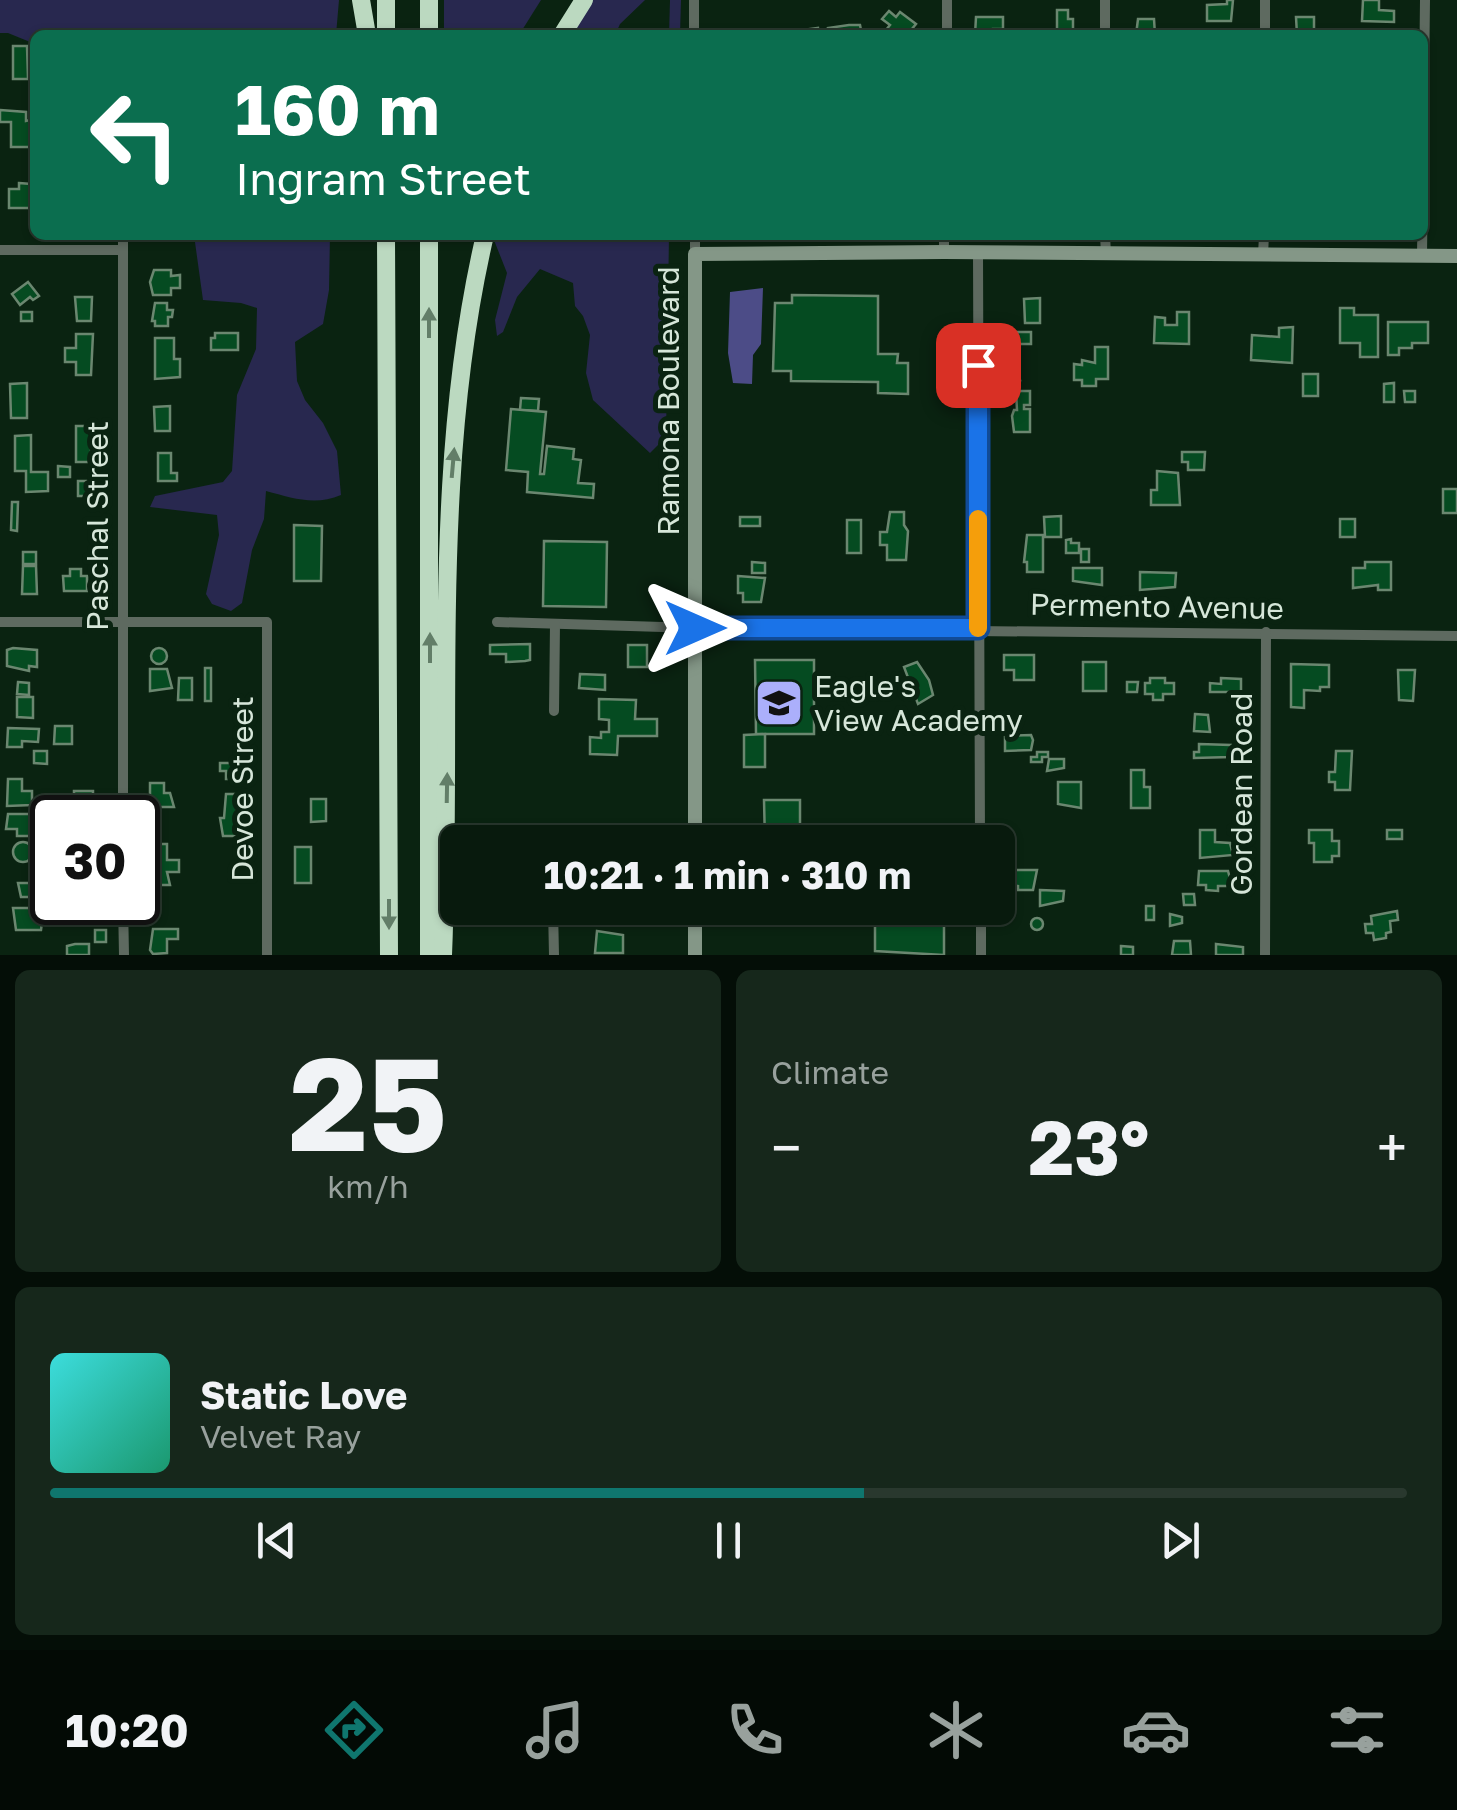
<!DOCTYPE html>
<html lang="en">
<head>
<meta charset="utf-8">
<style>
  :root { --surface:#081a0d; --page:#16271b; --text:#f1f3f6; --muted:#98a19d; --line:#29382e; --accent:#0f766e }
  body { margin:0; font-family:"Golos Text",sans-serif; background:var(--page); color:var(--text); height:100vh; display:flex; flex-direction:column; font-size:38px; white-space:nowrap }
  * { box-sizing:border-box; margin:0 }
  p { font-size:32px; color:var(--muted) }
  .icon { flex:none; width:55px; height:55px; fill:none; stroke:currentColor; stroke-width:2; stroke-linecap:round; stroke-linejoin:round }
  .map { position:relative; height:955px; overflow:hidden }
  .panel { display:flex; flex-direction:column; gap:15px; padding:15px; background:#040e07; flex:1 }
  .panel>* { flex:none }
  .banner { position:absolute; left:30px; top:30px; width:1398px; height:210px; border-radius:15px; box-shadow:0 2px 8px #0004,0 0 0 2px var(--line); background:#0b6e4f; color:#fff; overflow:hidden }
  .speed { position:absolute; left:30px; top:795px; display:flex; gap:20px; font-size:50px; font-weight:700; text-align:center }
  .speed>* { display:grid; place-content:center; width:130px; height:130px; border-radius:50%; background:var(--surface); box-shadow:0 2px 8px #0004,0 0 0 2px var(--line); line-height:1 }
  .speed .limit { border:5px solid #111; border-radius:15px; background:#fff; color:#111 }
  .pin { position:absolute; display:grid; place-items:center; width:85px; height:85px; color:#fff; margin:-42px; border-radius:20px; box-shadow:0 5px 15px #0006 }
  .me { position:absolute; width:110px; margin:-55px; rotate:90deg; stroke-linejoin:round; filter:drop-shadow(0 0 8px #0008) }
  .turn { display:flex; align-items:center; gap:35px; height:210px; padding:0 40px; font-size:45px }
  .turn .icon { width:130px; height:130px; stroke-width:2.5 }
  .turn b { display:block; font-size:70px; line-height:85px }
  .big { font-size:75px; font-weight:700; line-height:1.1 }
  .panel .widget { flex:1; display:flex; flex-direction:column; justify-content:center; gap:15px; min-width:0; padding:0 35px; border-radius:15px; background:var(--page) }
  .panel .dial { align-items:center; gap:0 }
  .dial b { font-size:130px; line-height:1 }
  .song { display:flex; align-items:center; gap:30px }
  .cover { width:120px; height:120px; border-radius:15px; background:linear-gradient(135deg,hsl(180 70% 55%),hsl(160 70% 35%)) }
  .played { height:10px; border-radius:5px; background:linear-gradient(90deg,var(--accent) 60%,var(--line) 60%) }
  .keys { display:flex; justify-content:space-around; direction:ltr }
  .heat { display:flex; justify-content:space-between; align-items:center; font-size:55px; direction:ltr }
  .panel .tiles { flex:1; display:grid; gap:15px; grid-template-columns:1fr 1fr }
  .widget:last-child { grid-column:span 2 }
  .trip { position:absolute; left:440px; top:825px; width:575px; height:100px; border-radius:15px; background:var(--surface); box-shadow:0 2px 8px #0004,0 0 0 2px var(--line); font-weight:700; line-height:100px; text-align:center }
  .tabs { display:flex; height:160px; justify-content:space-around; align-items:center; background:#030a05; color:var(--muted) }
  .tabs .icon { width:70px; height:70px }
  .tabs .current { color:var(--accent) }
  .tabs b { font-size:45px; color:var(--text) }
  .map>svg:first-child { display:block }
  .green { fill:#28284f }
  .water { fill:#4c4c87 }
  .building { fill:#054b21; stroke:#6b8770; stroke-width:2.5 }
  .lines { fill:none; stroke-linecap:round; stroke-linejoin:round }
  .street { stroke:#5e6a60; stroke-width:10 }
  .secondary { stroke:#849787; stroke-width:14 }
  .highway { stroke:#bbd9c0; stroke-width:18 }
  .oneway { fill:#627e68 }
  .route-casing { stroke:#114b97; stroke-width:25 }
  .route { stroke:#1a73e8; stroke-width:18 }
  .slow { stroke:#f59e0b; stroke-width:18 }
  .labels { text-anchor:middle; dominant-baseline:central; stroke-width:10; stroke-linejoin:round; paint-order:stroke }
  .street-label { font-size:30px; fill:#d6e6d9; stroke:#0a2311 }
  .poi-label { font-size:30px; fill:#d6e6d9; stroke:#0a2311; text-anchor:start }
</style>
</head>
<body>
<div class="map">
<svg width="1457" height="955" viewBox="0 0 1457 955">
  <rect width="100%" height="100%" fill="#0a2311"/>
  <g class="green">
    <polygon points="0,0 339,0 336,35 35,35 35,44 8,33 0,33"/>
    <polygon points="444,0 541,0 519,35 444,35"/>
    <polygon points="589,0 645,0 620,24 615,35 563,35"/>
    <polygon points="670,0 681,0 680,35 669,35"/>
    <path d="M194,235H330L329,290L323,324L295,342L297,381L305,400L323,423L337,451L341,495C315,506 292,498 266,491L264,519L252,550L242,603L231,611L212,604L206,594L219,535L217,515L150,507L155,496L223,482L232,471L237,395L256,349L257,308L241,303L203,300Z"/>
    <polygon points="492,235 669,235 666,437 650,453 593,400 586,373 590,335 583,316 575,306 573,283 540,269 517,297 503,332 497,336 495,320 507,273"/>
  </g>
  <polygon class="water" points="763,288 761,344 753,355 752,384 733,383 728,353 730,292"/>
  <g class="building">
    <polygon points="1227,0 1233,0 1231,21 1207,21 1207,5 1227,4"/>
    <polygon points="1363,0 1379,0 1379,10 1394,11 1394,22 1362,21"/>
    <polygon points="1057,10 1068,10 1068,19 1073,19 1073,35 1057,35"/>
    <polygon points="889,11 896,17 900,12 916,24 907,35 898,31 893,35 886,30 890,25 882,19"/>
    <polygon points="976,17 1003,17 1003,29 993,29 993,35 975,35"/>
    <polygon points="1296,17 1314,17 1314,35 1297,35"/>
    <polygon points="1138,19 1154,19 1155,35 1136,35"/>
    <polygon points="849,25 860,25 862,35 829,35 828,28"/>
    <polygon points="818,28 819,35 789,35 803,30"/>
    <rect x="1365" y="30" width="29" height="5"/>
    <polygon points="772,31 772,35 743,35 743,33"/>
    <polygon points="13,46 27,46 28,79 13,79"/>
    <polygon points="0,110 26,112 26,121 30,120 30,147 11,147 11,122 0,122"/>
    <polygon points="19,183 31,184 32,208 9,208 9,189 19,189"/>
    <polygon points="154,270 171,270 171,276 180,275 180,288 171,288 171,295 153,295 150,282"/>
    <polygon points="28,282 39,296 33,300 30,297 20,305 12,294"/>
    <polygon points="792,295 878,296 878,354 898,354 897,363 908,363 908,394 878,393 878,382 791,381 791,371 773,371 775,303 792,303"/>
    <polygon points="75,297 92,297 91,321 77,321"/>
    <polygon points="1040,298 1040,323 1025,323 1024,299"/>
    <polygon points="155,303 167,303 167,310 173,310 172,317 168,317 168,326 155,326 155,321 152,321"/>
    <polygon points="1340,308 1354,308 1354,315 1378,315 1378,357 1360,357 1360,343 1340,343"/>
    <rect x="21" y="312" width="11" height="9"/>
    <polygon points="1177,312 1189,312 1189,344 1154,343 1155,317 1165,318 1165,325 1177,325"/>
    <polygon points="1388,322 1428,322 1428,343 1412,343 1412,348 1399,348 1399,355 1388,355"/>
    <polygon points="1293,327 1292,363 1251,360 1252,335 1279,337 1279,328"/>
    <polygon points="1017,332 1031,332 1031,344 1018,344"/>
    <polygon points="215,333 238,333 238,350 211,350 211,338 215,338"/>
    <polygon points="76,334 93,334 91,375 76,375 76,362 65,362 65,348 76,348"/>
    <polygon points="155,338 174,338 174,359 180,359 180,377 155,379"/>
    <polygon points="1095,347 1108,347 1108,379 1096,379 1096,386 1082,386 1082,380 1074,380 1074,364 1082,365 1082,360 1095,363"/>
    <polygon points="1004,367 1016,367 1016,381 1020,381 1019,387 1005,387"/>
    <rect x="1303" y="374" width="15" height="22"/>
    <polygon points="27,383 27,418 11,418 10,384"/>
    <polygon points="1394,383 1394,402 1384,402 1384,384"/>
    <polygon points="1016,391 1030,391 1030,405 1024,405 1024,409 1030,409 1030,432 1014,432 1012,416 1014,410 1017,410"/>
    <polygon points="1404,391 1415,391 1415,402 1405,402"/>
    <polygon points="521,398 539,399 538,411 520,410"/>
    <polygon points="170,406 170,431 155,431 154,407"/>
    <polygon points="511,409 546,412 540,474 544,474 547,446 574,449 573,459 581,460 578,483 594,484 593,498 527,492 528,472 506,470"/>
    <polygon points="76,426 91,426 91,439 96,439 96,448 91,448 91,462 76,462"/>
    <polygon points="31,435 31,472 48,472 48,491 26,492 26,471 15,471 15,436"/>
    <polygon points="1182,452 1205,452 1204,470 1188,470 1188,462 1182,462"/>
    <polygon points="158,453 171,453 171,473 177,473 177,481 158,481"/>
    <polygon points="58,466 70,467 70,477 58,477"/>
    <polygon points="1157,471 1178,473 1180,505 1151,505 1151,490 1157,490"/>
    <rect x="78" y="481" width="9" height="15"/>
    <rect x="1443" y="489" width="14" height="24"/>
    <polygon points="12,502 18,502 17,531 11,530"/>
    <polygon points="890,512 904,512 904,525 908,531 906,560 887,560 887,545 880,545 880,532 887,532"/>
    <polygon points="1061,516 1061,537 1045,537 1044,517"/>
    <rect x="740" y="517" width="20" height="9"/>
    <rect x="1340" y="519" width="15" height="18"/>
    <rect x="847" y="520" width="14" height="33"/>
    <polygon points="294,525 322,526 321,581 294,581"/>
    <polygon points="1027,535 1043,535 1043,572 1027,572 1027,562 1024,562"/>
    <polygon points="1071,539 1071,543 1079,543 1079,553 1066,553 1066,540"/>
    <polygon points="544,541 607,542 606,607 543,606"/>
    <rect x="1081" y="549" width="8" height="13"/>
    <rect x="23" y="552" width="13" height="12"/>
    <polygon points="752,562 765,563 765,573 752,573"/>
    <polygon points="1365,562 1391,562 1391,590 1378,590 1378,585 1353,588 1353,568 1365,568"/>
    <polygon points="23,566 36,566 37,594 22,594"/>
    <polygon points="1073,568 1102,568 1102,585 1073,581"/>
    <polygon points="70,569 81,569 81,576 87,576 87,591 64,591 63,576 70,576"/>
    <polygon points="1140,572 1176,573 1175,587 1140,590"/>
    <polygon points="738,576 765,578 761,602 743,602 743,593 738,593"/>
    <polygon points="530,644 530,660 525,661 506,662 506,654 490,654 490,645"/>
    <rect x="628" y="645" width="19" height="22"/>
    <circle cx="159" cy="656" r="8"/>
    <polygon points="13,648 37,650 37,667 29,666 29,671 7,666 7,650"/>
    <polygon points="1004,655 1034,655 1034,680 1014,680 1014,670 1004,670"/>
    <polygon points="755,660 814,660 814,734 756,734"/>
    <polygon points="917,662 929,680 933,695 918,704 904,667"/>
    <rect x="1083" y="662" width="23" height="29"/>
    <polygon points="1291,664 1329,665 1329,687 1320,687 1320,691 1304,690 1304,708 1291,707"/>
    <rect x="205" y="668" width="6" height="33"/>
    <polygon points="150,669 167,669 172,688 150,691"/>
    <polygon points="1398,670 1415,670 1413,701 1399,700"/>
    <polygon points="580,674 605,675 605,690 579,688"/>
    <polygon points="179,678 192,678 192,700 178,700"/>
    <polygon points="1150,678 1165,678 1165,683 1174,683 1174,694 1163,694 1163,700 1153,700 1153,694 1145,694 1145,683 1150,683"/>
    <polygon points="1221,678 1241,679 1241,692 1210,692 1210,683 1221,684"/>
    <polygon points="18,682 29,683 29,695 17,694"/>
    <polygon points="1127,682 1138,682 1137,692 1127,692"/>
    <polygon points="17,697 33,697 33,718 17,717"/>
    <polygon points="599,699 636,700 635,719 657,719 657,736 618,736 617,755 590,754 590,737 601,738 601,732 609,732 609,720 599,719"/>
    <polygon points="1195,714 1208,715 1210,732 1194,731"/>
    <polygon points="55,726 72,726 72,744 54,744"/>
    <polygon points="8,728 39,729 38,742 22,741 22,747 7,747"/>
    <polygon points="765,734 765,767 744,767 744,735"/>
    <polygon points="1031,735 1033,740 1031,750 1005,751 1005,736"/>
    <polygon points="1199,744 1231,745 1231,757 1194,758 1194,752 1199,752"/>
    <polygon points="34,751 47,751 47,764 34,763"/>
    <polygon points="1336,751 1352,751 1350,790 1335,790 1335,782 1329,782 1329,772 1335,772"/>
    <polygon points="1037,752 1048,752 1048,757 1042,757 1042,762 1031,762 1031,757 1037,757"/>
    <rect x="241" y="757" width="11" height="9"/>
    <polygon points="1049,759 1064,759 1064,768 1047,771"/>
    <polygon points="220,763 239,763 242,767 239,779 226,779 226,771 220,771"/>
    <polygon points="1131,770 1144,770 1144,787 1150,787 1150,808 1131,808"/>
    <polygon points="8,779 22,779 22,791 32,791 32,805 7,806"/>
    <polygon points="1058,782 1081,782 1081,808 1058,804"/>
    <polygon points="150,783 164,783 164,793 170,793 174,807 146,807 146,798 150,798"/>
    <rect x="74" y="791" width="19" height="27"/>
    <polygon points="226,794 239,794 236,814 240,819 238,836 223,836 220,818 224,818"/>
    <polygon points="311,799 326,799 326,821 311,822"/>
    <polygon points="764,800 800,800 800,842 765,842"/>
    <polygon points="8,814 32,814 30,836 17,836 17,829 6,829"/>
    <polygon points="1200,830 1215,830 1215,842 1230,843 1233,855 1200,858"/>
    <polygon points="1309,830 1332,830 1332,841 1339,841 1339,856 1332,856 1332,862 1314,862 1314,843 1309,843"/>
    <rect x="1387" y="830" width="15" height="9"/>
    <circle cx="23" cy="852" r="10"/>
    <polygon points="153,844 167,844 167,860 179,860 179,872 167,872 170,885 153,885 150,857"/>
    <rect x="295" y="847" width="16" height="36"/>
    <polygon points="1006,870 1037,870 1033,890 1018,890 1018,886 1006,884"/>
    <polygon points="1199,871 1228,871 1232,886 1218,886 1218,891 1206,890 1206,885 1198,885"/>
    <polygon points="18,883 42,883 41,897 21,897"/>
    <polygon points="1040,890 1064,891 1063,901 1040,906"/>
    <polygon points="1183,894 1194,894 1195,905 1184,905"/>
    <rect x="1146" y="906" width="8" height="14"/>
    <polygon points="13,908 44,908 41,930 16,930"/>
    <polygon points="503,908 528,908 528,914 534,914 534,922 528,921 528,925 516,925 513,909"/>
    <polygon points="1397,911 1398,920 1390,921 1391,932 1386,933 1386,938 1374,940 1373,933 1366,933 1365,924 1372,924 1371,916"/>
    <polygon points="1170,914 1182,917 1182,923 1170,926"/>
    <circle cx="1037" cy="924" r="6"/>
    <polygon points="944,920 944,955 875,951 875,921"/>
    <polygon points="153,929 178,929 178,939 167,939 167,953 153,954 150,950"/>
    <rect x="95" y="930" width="11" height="12"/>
    <polygon points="597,931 623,935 623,953 595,953"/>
    <polygon points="1174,941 1190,941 1191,955 1172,955"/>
    <polygon points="75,944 89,944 89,955 67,955 67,946"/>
    <polygon points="1216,944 1243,947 1243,955 1216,955"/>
    <polygon points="1121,946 1133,947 1133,955 1121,955"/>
  </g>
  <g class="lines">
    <g class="street">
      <polyline points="947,0 947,35"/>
      <polyline points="694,35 694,0"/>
      <polyline points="1105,35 1105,0"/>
      <polyline points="1265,35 1265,0"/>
      <polyline points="695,235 695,254"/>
      <polyline points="1105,235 1106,254"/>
      <polyline points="0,250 123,250"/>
      <polyline points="944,252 944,235"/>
      <polyline points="978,252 980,842"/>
      <polyline points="1263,255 1264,235"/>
      <polyline points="1422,256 1425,0"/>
      <polyline points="0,622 267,622 267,955"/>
      <polyline points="497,622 695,628 1457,636"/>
      <polyline points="554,711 555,624"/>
      <polyline points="123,818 123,235"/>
      <polyline points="123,902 124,955"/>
      <polyline points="553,908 554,955"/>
      <polyline points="981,908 981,955"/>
      <polyline points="1265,955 1266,632"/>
    </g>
    <g class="secondary">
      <polyline points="695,842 695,254 944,252 1457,256"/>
      <polyline points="695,908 695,955"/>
    </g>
    <g class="highway">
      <polyline points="361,0 367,35"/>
      <polyline points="386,0 386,35"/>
      <polyline points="429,0 429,35"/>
      <polyline points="562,35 584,0"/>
      <polyline points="386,235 389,955"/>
      <polyline points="429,955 429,235"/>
      <path d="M443,955C453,716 430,470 485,235"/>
    </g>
  </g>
  <defs><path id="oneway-solid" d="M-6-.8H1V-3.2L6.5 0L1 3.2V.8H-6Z" transform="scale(2.5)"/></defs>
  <g class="oneway">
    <use href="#oneway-solid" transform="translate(429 323) rotate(-90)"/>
    <use href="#oneway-solid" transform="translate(453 463) rotate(-85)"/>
    <use href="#oneway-solid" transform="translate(430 648) rotate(-90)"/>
    <use href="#oneway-solid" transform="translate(447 788) rotate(-89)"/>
    <use href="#oneway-solid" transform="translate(389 914) rotate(90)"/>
  </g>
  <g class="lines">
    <g class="route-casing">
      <polyline id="route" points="695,628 978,628 978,365"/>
    </g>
    <use href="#route" class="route"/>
    <polyline class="slow" points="978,519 978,628"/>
  </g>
  <defs>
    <g id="school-square" transform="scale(2.5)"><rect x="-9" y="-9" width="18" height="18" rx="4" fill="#abaffb" stroke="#0a2311"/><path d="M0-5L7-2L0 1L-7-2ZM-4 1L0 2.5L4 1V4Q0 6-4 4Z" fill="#111"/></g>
  </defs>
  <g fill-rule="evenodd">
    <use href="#school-square" x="779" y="703"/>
  </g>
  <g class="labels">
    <g class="street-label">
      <text transform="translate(668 401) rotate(-90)">Ramona Boulevard</text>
      <text transform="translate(97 526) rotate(-90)">Paschal Street</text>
      <text transform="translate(1157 606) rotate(1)">Permento Avenue</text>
      <text transform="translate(242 789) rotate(-90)">Devoe Street</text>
      <text transform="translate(1241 794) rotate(-90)">Gordean Road</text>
    </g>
    <g class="poi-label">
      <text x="814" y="686">Eagle's<tspan x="814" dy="34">View Academy</tspan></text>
    </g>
  </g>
</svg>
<div class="speed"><div class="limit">30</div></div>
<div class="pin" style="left:978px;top:365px;background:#d93025"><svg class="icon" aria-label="arrive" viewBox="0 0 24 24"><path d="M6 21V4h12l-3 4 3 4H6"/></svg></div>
<svg class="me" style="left:695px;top:628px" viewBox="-20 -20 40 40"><path d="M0-17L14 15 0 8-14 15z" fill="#1a73e8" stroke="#fff" stroke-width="4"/></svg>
<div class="trip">10:21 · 1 min · 310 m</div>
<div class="banner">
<div class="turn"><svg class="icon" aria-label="left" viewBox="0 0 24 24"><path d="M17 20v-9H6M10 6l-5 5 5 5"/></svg><div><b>160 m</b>Ingram Street</div></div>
</div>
</div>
<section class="panel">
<div class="tiles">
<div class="widget dial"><b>25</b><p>km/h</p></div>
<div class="widget"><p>Climate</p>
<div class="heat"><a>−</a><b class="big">23°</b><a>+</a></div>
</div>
<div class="widget">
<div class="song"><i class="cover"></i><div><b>Static Love</b><p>Velvet Ray</p></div></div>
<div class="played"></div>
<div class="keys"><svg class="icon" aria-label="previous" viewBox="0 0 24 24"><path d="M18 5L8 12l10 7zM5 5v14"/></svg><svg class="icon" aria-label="pause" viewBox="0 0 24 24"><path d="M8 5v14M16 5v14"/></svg><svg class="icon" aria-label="next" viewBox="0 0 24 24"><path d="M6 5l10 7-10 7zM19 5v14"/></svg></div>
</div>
</div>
</section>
<nav class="tabs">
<b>10:20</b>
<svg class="icon current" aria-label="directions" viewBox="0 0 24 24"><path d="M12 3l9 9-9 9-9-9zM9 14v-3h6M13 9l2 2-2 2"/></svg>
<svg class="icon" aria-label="music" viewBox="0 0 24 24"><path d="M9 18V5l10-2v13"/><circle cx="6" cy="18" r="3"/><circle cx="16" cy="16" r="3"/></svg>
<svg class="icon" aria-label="phone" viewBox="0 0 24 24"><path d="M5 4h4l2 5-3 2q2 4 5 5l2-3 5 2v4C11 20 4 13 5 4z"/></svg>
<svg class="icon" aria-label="climate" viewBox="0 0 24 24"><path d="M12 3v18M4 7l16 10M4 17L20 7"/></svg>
<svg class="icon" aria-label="car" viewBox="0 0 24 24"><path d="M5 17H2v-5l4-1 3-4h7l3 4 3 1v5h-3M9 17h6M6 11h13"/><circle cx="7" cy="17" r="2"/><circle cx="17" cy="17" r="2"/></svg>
<svg class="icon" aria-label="filters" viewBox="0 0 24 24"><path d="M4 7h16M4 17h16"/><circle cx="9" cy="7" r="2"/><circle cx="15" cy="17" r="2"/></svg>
</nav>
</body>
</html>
